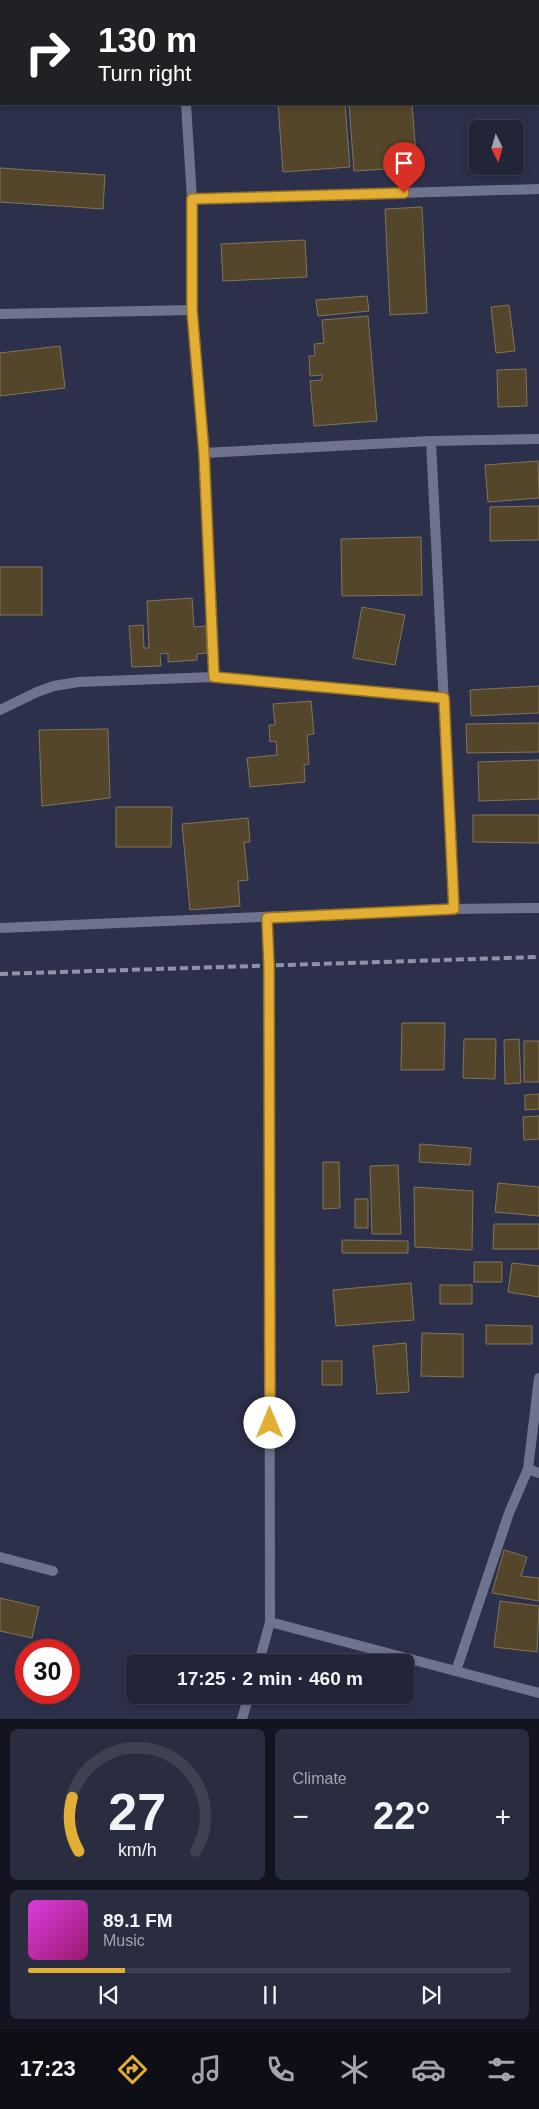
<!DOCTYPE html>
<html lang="en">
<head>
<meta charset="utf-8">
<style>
  :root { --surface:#222438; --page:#2a2c40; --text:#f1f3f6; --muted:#a2a4ae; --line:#3f4153; --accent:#e3ae34 }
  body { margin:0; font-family:Arial,sans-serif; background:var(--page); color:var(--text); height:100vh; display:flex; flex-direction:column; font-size:19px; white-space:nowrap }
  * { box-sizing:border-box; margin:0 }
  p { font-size:16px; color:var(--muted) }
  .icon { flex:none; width:28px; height:28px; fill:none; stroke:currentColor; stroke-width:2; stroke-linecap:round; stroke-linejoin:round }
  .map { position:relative; height:1719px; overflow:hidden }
  .details { display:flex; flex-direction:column; gap:10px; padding:10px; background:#13141f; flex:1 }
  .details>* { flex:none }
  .banner { position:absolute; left:0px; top:0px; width:540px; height:105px; box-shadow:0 2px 8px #0003,0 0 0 1px var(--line); background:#202124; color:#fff; overflow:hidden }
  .needle { width:32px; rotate:175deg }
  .controls { position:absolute; left:469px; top:120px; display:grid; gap:10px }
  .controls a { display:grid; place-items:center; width:55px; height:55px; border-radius:8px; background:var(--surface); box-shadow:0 2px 8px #0003,0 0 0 1px var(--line); font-size:25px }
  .speed { position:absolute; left:15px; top:1639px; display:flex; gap:10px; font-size:25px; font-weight:700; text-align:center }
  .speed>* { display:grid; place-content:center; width:65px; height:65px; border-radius:50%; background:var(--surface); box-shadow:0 2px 8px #0003,0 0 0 1px var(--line); line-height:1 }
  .speed .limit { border:8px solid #d22; background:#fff; color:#111 }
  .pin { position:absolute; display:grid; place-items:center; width:42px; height:42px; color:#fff; margin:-51px -21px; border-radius:50% 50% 50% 0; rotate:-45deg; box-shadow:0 0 5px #0007 }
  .pin .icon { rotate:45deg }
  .me { position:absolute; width:55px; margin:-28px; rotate:0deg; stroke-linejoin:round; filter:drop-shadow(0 0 4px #0008) }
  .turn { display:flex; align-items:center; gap:18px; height:105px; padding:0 15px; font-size:22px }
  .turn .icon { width:65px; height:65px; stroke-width:2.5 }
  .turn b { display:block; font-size:35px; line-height:42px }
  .big { font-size:38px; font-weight:600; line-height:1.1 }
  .details .tile { flex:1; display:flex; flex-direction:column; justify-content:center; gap:8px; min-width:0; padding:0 18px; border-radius:8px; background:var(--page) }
  .details .dial { align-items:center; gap:0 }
  .dial svg { height:130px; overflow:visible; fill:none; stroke:var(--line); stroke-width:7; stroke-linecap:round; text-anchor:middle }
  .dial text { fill:var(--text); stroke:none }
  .song { display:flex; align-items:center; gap:15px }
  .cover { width:60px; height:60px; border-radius:8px; background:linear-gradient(135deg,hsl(300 70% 55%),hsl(320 70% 35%)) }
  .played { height:5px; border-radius:2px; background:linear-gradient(90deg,var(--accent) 20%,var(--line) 20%) }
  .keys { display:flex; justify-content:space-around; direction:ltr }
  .heat { display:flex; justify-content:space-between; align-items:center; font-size:28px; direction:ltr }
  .details .tiles { flex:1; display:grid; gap:10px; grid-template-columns:1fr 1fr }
  .tile:last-child { grid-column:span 2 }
  .trip { position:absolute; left:126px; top:1654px; width:288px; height:50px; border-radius:8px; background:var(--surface); box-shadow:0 2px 8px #0003,0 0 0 1px var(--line); font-weight:600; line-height:50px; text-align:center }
  .menu { display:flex; height:80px; justify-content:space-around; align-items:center; background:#0e0e16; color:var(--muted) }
  .menu .icon { width:35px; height:35px }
  .menu .selected { color:var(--accent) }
  .menu b { font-size:22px; color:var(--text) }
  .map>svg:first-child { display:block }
  .building { fill:#54462a; stroke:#837457 }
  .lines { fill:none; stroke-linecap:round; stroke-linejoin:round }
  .minor { stroke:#6f748d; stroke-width:10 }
  .rail { stroke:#9093a8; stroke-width:4; stroke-dasharray:8 4; stroke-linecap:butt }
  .route-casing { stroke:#947122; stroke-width:12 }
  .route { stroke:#e3ae34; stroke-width:9 }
</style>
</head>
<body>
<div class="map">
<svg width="539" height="1719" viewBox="0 0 539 1719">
  <rect width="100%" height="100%" fill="#2d304a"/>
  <g class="building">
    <rect x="217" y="0" width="62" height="1"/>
    <rect x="285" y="0" width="61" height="1"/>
    <rect x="370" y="0" width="37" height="1"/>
    <polygon points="278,104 345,104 350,167 283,172"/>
    <polygon points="349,104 412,104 417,167 354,171"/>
    <polygon points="0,168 105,175 103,209 0,202"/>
    <polygon points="422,207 427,313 390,315 385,209"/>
    <polygon points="305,240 307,277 223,281 221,244"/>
    <polygon points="367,296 369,311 318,316 316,300"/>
    <polygon points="509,305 515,351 496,353 491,307"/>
    <polygon points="368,316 377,421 314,426 310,381 322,380 322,375 310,376 309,356 315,356 314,344 324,343 322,320"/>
    <polygon points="60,346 65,388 0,396 0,353"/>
    <polygon points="526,369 527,406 498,407 497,370"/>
    <polygon points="538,461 539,498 488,502 485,465"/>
    <polygon points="539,506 539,540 490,541 490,507"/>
    <polygon points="421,537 422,595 342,596 341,539"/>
    <rect x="0" y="567" width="42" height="48"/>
    <polygon points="192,598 194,627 206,626 207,653 197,654 197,660 168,662 168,653 160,654 161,666 132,667 129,626 143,625 144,648 149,648 147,601"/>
    <polygon points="362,607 405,615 395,665 353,658"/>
    <polygon points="539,686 539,713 471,716 470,690"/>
    <polygon points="311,701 314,734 307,735 309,764 304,765 305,782 250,787 247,758 277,755 276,741 270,742 269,725 275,725 273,704"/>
    <polygon points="539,723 539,752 467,753 466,724"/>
    <polygon points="108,729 110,798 42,806 39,730"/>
    <polygon points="539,760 539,799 479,801 478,762"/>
    <polygon points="116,807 172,807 171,847 116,847"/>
    <polygon points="473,815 539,815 539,843 473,842"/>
    <polygon points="248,818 250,842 244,842 248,880 238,881 240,906 190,910 182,824"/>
    <polygon points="402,1023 445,1023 444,1070 401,1070"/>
    <polygon points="464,1039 496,1039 495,1079 463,1078"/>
    <polygon points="519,1039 521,1083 505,1084 504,1040"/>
    <rect x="524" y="1041" width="15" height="41"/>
    <polygon points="539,1094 539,1109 525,1110 525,1095"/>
    <polygon points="539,1116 539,1139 524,1140 523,1117"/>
    <polygon points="420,1144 471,1148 470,1165 419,1162"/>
    <polygon points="323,1162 339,1162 340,1208 323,1209"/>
    <polygon points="398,1165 401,1234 372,1234 370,1166"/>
    <polygon points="498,1183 539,1187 539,1216 495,1212"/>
    <polygon points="414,1187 473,1191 472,1250 415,1247"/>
    <rect x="355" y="1199" width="13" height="29"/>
    <polygon points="494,1224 539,1224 539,1249 493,1249"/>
    <polygon points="342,1240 408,1241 408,1253 342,1253"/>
    <rect x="474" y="1262" width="28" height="20"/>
    <polygon points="512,1263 539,1266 539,1297 508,1292"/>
    <polygon points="411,1283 414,1320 336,1326 333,1290"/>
    <rect x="440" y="1285" width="32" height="19"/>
    <polygon points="486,1325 532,1326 532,1344 486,1344"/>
    <polygon points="422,1333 463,1334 463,1377 421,1376"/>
    <polygon points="406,1343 409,1392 377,1394 373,1346"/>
    <rect x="322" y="1361" width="20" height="24"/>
    <polygon points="504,1550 527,1557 521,1576 539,1578 539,1601 492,1593"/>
    <polygon points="0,1598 39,1607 32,1638 0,1631"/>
    <polygon points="500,1601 539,1606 537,1652 494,1647"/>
  </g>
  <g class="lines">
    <g class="minor">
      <polyline points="180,0 180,1"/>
      <polyline points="186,104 192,199 192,310 204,453 214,677"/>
      <polyline points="192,199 539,189"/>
      <polyline points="0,314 192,310"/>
      <polyline points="431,441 454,909"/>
      <polyline points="204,453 431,441 539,439"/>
      <polyline points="0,710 37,692 54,686 78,682 214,677 444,698"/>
      <polyline points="0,928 454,909 539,908"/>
      <polyline points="528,1469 539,1473"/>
      <polyline points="0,1557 53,1571"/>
      <polyline points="270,1622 539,1693"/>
      <polyline points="259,1662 270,1622 269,966 267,918"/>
      <polyline points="456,1671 509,1513 528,1469 539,1378"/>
      <polyline points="242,1719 249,1695"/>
    </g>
    <polyline class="rail" points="0,974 539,957"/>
  </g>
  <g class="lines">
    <g class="route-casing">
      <polyline id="route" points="270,1423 269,966 267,918 454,909 444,698 214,677 204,453 192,310 192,199 404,193"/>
    </g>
    <use href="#route" class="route"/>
  </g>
</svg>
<div class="controls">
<a><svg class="needle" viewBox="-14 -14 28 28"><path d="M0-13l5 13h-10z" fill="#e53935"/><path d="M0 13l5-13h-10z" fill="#a2a4ae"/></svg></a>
</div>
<div class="speed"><div class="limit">30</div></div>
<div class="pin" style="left:404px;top:193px;background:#d93025"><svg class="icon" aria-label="arrive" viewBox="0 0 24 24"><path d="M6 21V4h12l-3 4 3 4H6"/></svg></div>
<svg class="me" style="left:270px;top:1423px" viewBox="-20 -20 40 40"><circle r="19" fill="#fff"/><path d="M0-13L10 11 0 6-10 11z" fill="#e3ae34"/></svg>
<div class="trip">17:25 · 2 min · 460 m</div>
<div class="banner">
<div class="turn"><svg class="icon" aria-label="right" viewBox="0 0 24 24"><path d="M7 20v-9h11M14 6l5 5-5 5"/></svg><div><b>130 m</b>Turn right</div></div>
</div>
</div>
<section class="details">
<div class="tiles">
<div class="tile dial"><svg viewBox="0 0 100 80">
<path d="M14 69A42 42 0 1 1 86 69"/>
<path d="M14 69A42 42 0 0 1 10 36" stroke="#e3ae34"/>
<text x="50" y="56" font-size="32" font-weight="700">27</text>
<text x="50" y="72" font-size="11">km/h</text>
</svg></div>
<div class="tile"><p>Climate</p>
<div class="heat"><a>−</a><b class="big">22°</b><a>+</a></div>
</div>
<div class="tile">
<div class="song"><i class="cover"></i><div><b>89.1 FM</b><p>Music</p></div></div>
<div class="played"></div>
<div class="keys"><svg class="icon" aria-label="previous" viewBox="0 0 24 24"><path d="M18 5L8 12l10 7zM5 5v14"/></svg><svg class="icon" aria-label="pause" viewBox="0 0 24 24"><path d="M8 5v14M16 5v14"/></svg><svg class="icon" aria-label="next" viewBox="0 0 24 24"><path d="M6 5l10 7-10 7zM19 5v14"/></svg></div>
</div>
</div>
</section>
<nav class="menu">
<b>17:23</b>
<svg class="icon selected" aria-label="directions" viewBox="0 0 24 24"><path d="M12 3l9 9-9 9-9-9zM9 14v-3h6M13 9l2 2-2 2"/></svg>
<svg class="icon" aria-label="music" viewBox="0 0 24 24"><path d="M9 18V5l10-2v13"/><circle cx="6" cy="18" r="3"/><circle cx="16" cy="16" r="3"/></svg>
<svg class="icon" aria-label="phone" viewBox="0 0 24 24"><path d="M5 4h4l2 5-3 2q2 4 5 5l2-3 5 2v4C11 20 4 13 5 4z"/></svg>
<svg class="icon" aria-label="climate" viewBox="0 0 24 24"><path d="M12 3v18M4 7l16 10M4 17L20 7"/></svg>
<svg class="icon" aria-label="car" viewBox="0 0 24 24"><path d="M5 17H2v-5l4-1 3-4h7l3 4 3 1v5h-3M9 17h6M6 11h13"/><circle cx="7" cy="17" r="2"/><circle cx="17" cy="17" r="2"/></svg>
<svg class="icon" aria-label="filters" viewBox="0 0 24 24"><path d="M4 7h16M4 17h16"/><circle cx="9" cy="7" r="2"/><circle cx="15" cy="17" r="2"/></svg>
</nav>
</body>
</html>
